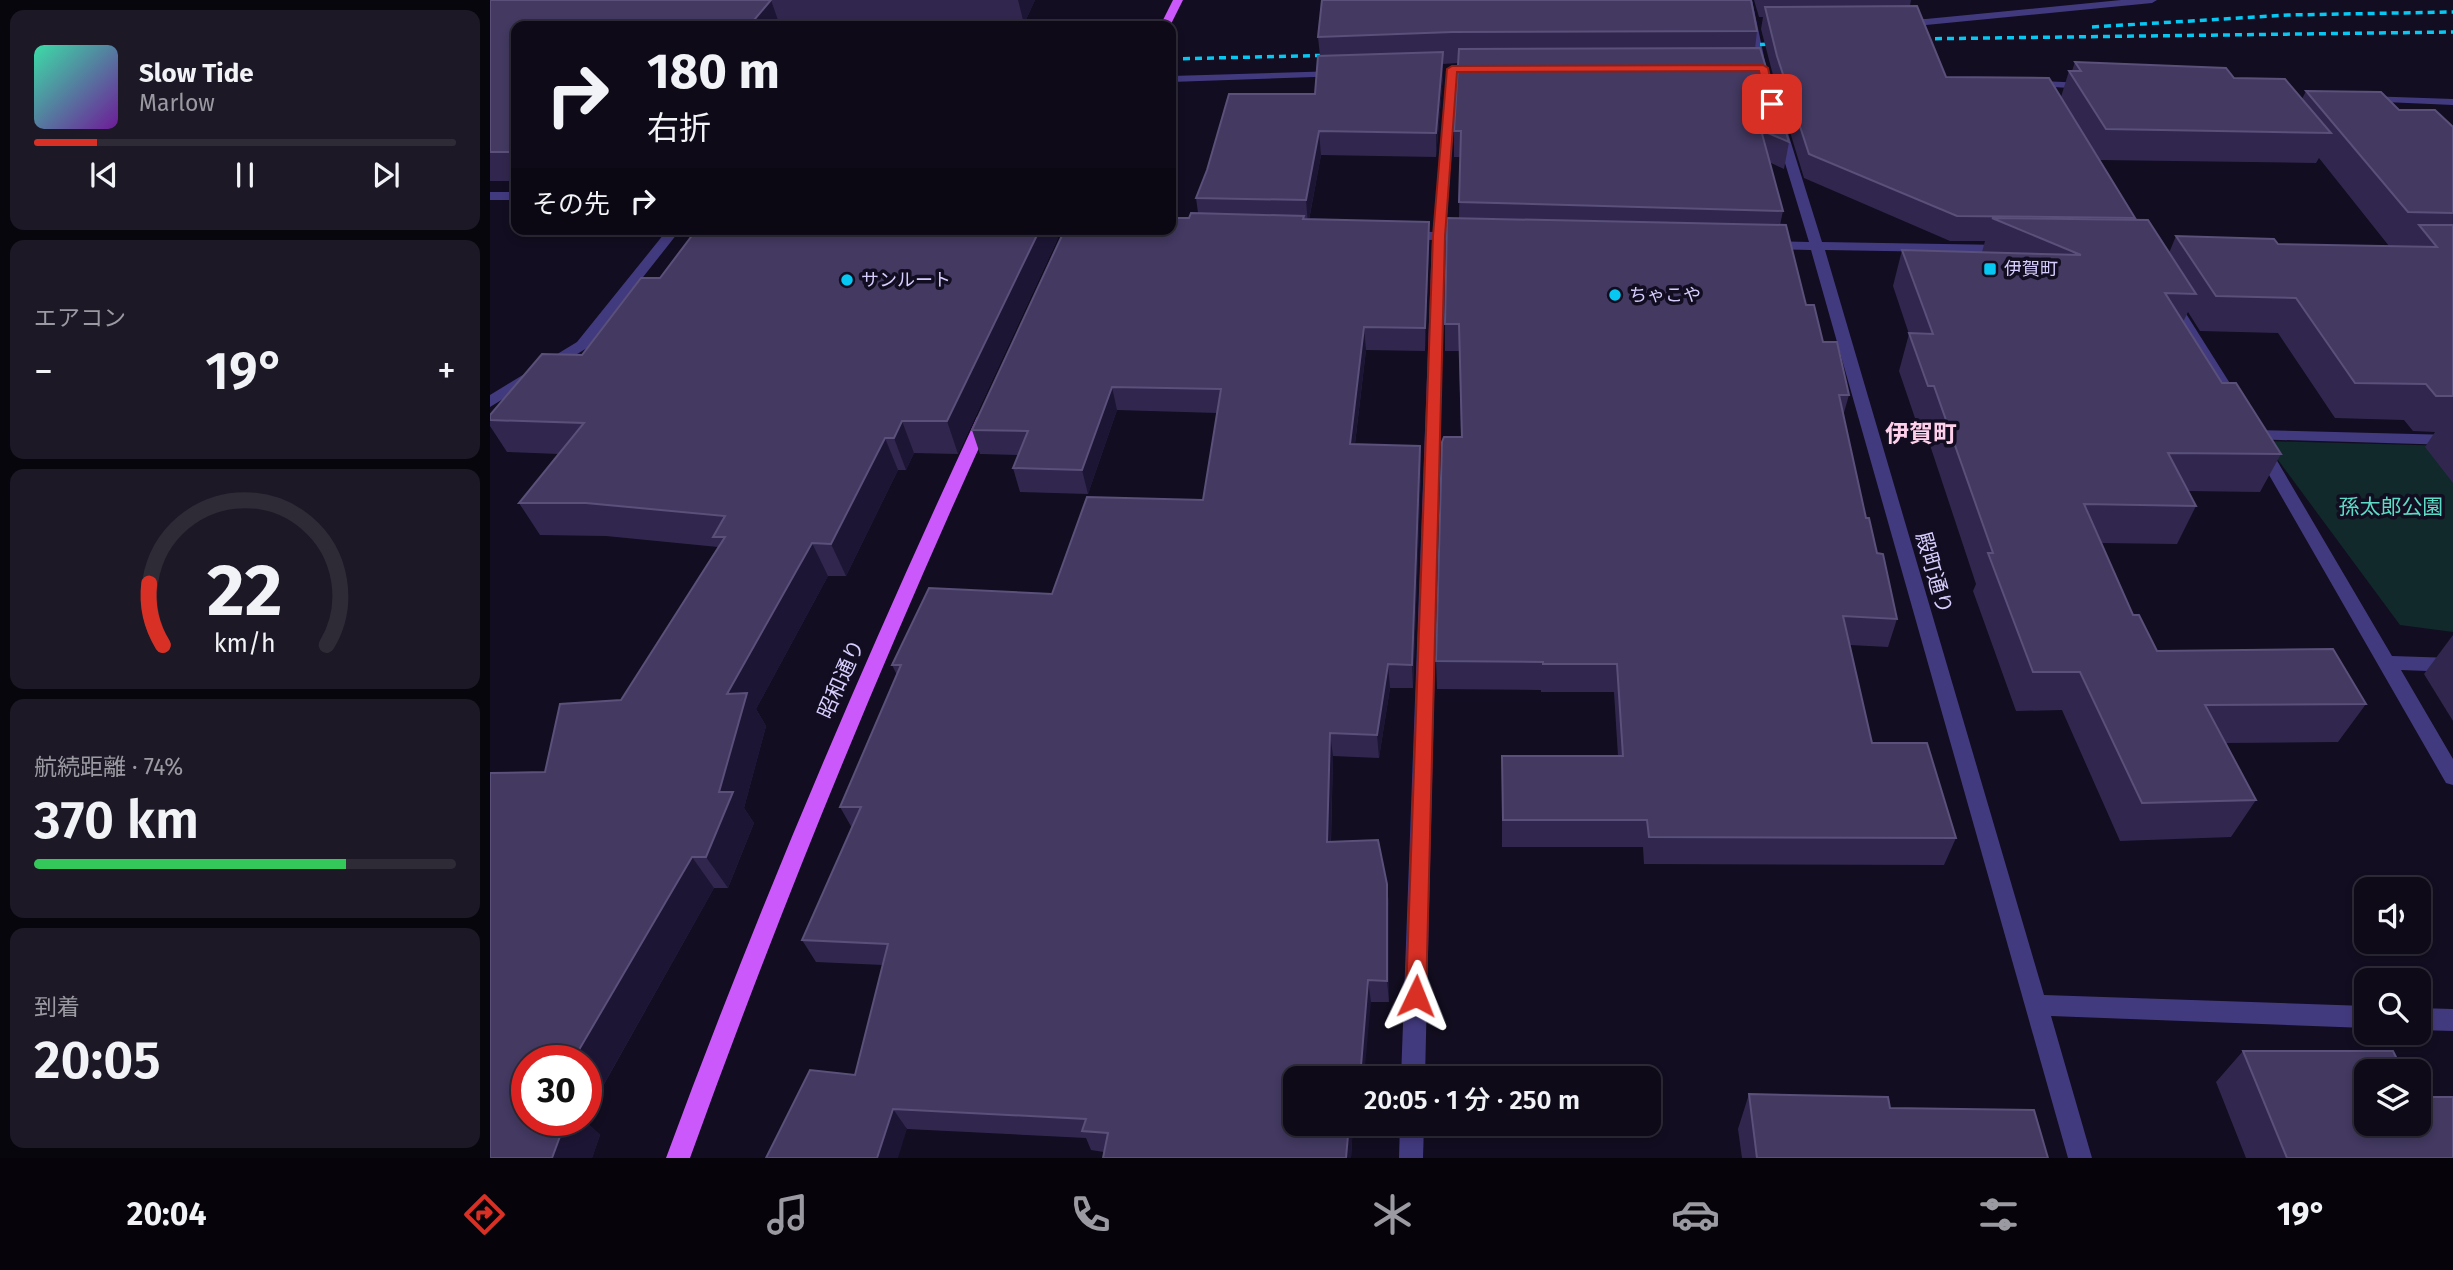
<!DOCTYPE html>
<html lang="ja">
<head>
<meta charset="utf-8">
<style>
  :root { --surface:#0e0a18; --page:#1c1825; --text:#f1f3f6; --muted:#9b9aa2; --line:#2e2b37; --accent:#d93025 }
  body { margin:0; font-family:"Fira Sans","Noto Sans JP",sans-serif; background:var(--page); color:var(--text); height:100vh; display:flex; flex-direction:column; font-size:26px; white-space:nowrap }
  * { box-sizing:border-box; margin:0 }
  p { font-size:23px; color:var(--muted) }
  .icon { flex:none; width:38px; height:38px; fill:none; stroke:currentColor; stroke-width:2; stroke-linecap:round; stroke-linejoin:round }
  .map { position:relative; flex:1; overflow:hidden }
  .drawer { display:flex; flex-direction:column; gap:10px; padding:10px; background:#08060d; width:490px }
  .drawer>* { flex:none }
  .guide { position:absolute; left:21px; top:21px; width:665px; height:214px; border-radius:14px; box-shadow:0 4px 10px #0003,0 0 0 2px var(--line); background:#0e0a18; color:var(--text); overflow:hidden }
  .controls { position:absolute; left:1864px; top:877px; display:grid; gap:14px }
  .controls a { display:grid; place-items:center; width:77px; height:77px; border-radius:14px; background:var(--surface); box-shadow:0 4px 10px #0003,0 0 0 2px var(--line); font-size:35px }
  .speed { position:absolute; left:21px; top:1045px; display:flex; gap:14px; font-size:35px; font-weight:700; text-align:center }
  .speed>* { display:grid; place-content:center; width:91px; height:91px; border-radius:50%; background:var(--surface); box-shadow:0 4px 10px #0003,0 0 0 2px var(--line); line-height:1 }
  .speed .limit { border:10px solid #d22; background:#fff; color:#111 }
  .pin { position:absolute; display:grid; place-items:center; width:60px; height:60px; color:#fff; margin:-30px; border-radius:14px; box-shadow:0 4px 10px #0006 }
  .me { position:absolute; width:77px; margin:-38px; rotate:2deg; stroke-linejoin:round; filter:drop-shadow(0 0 5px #0008) }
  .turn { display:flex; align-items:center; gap:24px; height:147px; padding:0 21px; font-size:32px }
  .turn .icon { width:91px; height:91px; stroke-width:2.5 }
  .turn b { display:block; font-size:49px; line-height:60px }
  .then { display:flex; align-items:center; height:66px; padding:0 21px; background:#0003; gap:14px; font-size:26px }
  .big { font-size:52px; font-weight:600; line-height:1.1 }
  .drawer .tile { flex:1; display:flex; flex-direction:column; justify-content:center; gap:10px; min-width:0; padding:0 24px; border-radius:14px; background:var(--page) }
  .drawer .dial { align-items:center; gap:0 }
  .dial svg { height:182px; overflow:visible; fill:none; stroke:var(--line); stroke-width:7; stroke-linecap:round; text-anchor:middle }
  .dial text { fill:var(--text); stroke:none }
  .song { display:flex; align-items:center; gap:21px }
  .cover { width:84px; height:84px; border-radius:10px; background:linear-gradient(135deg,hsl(160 70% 55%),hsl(280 70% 35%)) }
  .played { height:7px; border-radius:4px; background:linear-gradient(90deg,var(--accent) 15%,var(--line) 15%) }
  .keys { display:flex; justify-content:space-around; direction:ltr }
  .heat { display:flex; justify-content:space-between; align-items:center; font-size:38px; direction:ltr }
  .charge { height:10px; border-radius:5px; background:linear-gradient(90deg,#34c759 74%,var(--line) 0) }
  .trip { position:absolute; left:793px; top:1066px; width:378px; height:70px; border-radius:14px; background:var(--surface); box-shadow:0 4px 10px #0003,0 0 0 2px var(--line); font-weight:600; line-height:70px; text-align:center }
  .tabs { display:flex; height:112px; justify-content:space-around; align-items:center; background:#06040a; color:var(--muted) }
  .tabs .icon { width:49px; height:49px }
  .tabs .selected { color:var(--accent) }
  .tabs b { font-size:32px; color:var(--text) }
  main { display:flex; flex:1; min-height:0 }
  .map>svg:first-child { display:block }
  .green { fill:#11292a }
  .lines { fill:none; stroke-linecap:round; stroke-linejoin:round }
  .minor { fill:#423a7e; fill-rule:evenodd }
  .major { fill:#cb58fb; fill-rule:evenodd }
  .rail { stroke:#06c8f2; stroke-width:3.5; stroke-dasharray:7 5; stroke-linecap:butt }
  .wall { fill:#31274e; fill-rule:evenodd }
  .shaded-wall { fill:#1d1534 }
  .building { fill:#433961; stroke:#5a507a; stroke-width:2 }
  .route { fill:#d93025; stroke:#8d1f18; stroke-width:2 }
  .poi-dot { fill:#06c8f2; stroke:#120d20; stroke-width:2.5 }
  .labels { text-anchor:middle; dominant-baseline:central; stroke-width:7; stroke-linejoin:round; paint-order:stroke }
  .far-poi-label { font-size:18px; fill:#d7cefe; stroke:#120d20; text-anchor:start }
  .park-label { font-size:21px; fill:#5cdcc6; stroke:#120d20 }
  .street-label { font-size:21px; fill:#d7cefe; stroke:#120d20 }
  .quarter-label { font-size:24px; font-weight:bold; fill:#fed0ea; stroke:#120d20 }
</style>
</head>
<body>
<main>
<section class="drawer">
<div class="tile">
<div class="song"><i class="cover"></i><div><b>Slow Tide</b><p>Marlow</p></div></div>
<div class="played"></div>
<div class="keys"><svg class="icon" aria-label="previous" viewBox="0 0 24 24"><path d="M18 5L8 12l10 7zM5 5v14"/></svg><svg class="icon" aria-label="pause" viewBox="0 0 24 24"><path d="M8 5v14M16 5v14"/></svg><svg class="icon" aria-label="next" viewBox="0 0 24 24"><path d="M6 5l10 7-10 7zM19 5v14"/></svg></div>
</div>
<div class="tile"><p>エアコン</p>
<div class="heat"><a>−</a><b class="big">19°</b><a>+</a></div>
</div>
<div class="tile dial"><svg viewBox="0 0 100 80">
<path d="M14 69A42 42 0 1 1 86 69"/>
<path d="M14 69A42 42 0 0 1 8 42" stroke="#d93025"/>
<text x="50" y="56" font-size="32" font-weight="700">22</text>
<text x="50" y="72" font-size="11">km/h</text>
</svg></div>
<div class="tile"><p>航続距離 · 74%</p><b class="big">370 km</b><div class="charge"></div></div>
<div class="tile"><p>到着</p><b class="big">20:05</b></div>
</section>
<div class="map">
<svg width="1963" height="1158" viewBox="0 0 1963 1158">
  <rect width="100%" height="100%" fill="#120d20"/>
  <polygon class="green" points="1774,441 1963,446 1963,632 1910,625"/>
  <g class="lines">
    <g class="minor">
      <polygon points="1252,0 1262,0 1277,71 1268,69"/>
      <polygon points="1631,0 1667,0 1662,3 1436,25 1410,25 1405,22 1410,19 1436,19"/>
      <polygon points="962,66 967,69 956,232 980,233 987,237 980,241 955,240 935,1078 911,1078 942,240 917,239 910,235 917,231 943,232 957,69"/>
      <polygon points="850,71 854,72 854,76 681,82 681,76"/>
      <polygon points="1551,81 1596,83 1602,86 1596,89 1547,86 1547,82"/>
      <polygon points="1876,96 1963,99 1963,105 1872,101 1870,99"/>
      <polygon points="1287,128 1297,130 1332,242 1515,245 1522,249 1515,253 1335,250 1554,995 1876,1006 1876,1028 1561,1016 1602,1158 1578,1158 1321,250 1277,249 1270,245 1277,241 1319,242 1285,130"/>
      <rect x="0" y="192" width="26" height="8"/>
      <polygon points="178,229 191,229 97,348 0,407 0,395 87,342"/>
      <polygon points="1681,297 1688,301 1741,385 1738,388 1728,388 1725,385 1674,301"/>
      <polygon points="1764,430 1963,435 1963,445 1758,439 1756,435 1758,431"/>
      <polygon points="1771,442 1779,447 1902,656 1963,658 1963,672 1911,670 1963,759 1963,785 1956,783 1763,447"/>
      <polygon points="1928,1008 1963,1009 1963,1031 1928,1030"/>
      <polygon points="910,1124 934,1124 933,1158 909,1158"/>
    </g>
    <g class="major">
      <polygon points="683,0 693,0 680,26 670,26"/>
      <path d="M495,412L503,417C392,660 291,906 200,1158H176C269,906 374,660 487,417Z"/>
    </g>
    <g class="rail">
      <polyline points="1602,27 1798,15 1963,12"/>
      <polyline points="1421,39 1963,32"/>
      <polyline points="1246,45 1295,44"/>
      <polyline points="681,59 850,55"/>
    </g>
  </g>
  <g class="wall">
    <polygon points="0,0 545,0 534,24 333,26 26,26 26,181 0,181"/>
    <polygon points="832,0 1267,31 1265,49 1299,142 1294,169 1279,162 1293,211 1290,225 1316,305 1359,395 1353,416 1376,518 1407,619 1398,647 1360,645 1382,743 1466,838 1454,865 1154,864 1153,847 1012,847 1012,756 1128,756 1124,692 1051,692 1051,690 947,689 946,661 971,437 969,351 955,351 955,324 969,218 970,157 964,157 964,131 968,63 953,64 953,75 946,157 831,155 819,220 939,222 939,244 935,351 876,350 865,444 930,446 931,469 923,688 900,688 889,758 843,756 841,842 897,884 899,907 899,1002 881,1002 805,1124 863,1124 861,1158 613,1158 614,1152 601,1150 596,1138 417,1129 365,1075 393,965 326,962 312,940 362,828 350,807 407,675 402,665 562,594 713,500 727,413 627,410 598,494 530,492 523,468 528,455 490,454 482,430 699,218 708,213 706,198 825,94 830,56 828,37"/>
    <path d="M1264,0H1421L1420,6L1456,77L1571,97L1579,71H1582L1585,62L1744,78L1812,99L1816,91L1909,110L1963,127V483L1935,447L1945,432L1923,431L1914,420L1845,418L1788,333L1710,331L1698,312L1693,322L1732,383L1791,454L1770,492L1698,491L1706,506L1687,544L1611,543L1643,615L1667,651L1876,704L1848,742L1735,743L1766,800L1741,837L1630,841L1572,710L1526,711L1483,591L1486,584L1433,424H1427L1409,371L1419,334L1403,286L1412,250L1492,252L1495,241H1460L1314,178L1284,79L1271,29L1273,17H1269ZM1829,158L1899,246L1788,244L1686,236L1679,253L1644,219L1645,218L1609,160L1826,163Z"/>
    <polygon points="568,238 468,454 424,453 416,470 408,470 356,576 338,576 266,709 276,726 254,808 264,823 238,888 224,888 94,1120 110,1135 102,1158 0,1158 55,772 131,700 228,547 116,536 50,535 29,503 69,454 17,452 0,426 0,415 92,355 170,278"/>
    <polygon points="1963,635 1963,721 1934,674"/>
    <polygon points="1753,1051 1876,1124 1963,1158 1756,1158 1726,1082"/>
    <polygon points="1259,1094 1400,1108 1558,1158 1252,1158 1248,1129"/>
  </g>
  <g class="shaded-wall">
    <polygon points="281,0 290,26 259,26"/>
    <polygon points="528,0 545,0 534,24"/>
    <polygon points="953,52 953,75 946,157 946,133"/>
    <polygon points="829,131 831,155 818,225 816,200"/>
    <polygon points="939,222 939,244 935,351 935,328"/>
    <polygon points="550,229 566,229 568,238 468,454 457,421"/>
    <polygon points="874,327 876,350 862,468 860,444"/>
    <polygon points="622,387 627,410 598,494 592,470"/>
    <polygon points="412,421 424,453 416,470 404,438"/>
    <polygon points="395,438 408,470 356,576 341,544"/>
    <polygon points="930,446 931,469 923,688 922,665"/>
    <polygon points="322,543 338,576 266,709 276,726 254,808 264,823 238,888 216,857 229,792 237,694"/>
    <polygon points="898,664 900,688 889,758 887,735"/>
    <polygon points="840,733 843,756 840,865 837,842"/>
    <polygon points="202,857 224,888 96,1116 96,1060 83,1060"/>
    <polygon points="897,884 899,907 899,1002 897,981"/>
    <polygon points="878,980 881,1002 874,1078 870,1078"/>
    <polygon points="403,1109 417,1129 408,1158 387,1158"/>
    <polygon points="71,1120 94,1120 110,1135 102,1158 62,1158"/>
    <polygon points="859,1124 863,1124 861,1158 856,1158"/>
  </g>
  <g class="building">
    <polygon points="0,0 281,0 259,26 26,26 26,152 0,152"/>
    <polygon points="832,0 1261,0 1267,31 962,32 828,37"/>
    <polygon points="1427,6 1456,77 1559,78 1645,218 1467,216 1319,154 1287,56 1275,7"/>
    <polygon points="1270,48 1299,142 1271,130 1293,211 969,202 971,131 964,131 969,49"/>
    <polygon points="953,52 946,133 829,131 816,200 706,198 717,170 739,94 825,94 828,56"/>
    <polygon points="1585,62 1736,68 1744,78 1795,79 1841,133 1616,129 1579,71 1591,71"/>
    <polygon points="1816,91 1891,92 1909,110 1945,110 1963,127 1963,213 1918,212"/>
    <polygon points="701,213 814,216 813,219 939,222 935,328 874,327 860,444 930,446 922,665 898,664 887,735 840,733 837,842 888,840 897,884 897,981 878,980 870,1078 805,1078 805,1124 859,1124 856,1158 613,1158 618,1133 592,1131 596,1119 403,1109 387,1158 276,1158 320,1070 365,1075 398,944 312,940 371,807 350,807 411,665 402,665 439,588 562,594 597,497 713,500 731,389 622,387 592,470 523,468 538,431 482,430 575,229 681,229 681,218 699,218"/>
    <polygon points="957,218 1296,225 1316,305 1324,305 1333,342 1347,342 1359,395 1349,395 1376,518 1379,518 1387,553 1393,554 1407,619 1353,616 1382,743 1437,743 1466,838 1159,837 1157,820 1013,820 1012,756 1133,756 1127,664 1053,664 1053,662 946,661 952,442 954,437 972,437 969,324 955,324"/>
    <polygon points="1502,218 1658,220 1706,294 1675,293 1732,383 1746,383 1791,454 1678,453 1706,506 1594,504 1643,615 1649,615 1667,651 1843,649 1876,704 1715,705 1766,800 1652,803 1590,672 1543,672 1498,553 1503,553 1444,386 1438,386 1419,333 1443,334 1412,250 1591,255"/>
    <polygon points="1929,225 1963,225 1963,396 1946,396 1936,384 1865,383 1806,298 1726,296 1686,236 1784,239 1788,244 1947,247"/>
    <polygon points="207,229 550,229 457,421 412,421 404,438 395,438 341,544 322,543 237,694 257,693 229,792 243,792 216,857 202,857 83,1060 37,1060 37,1120 76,1120 62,1158 0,1158 0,773 55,772 70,704 131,700 235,537 223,537 235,516 96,503 29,503 94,423 0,420 0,415 52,354 92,355 151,278 170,278"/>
    <polygon points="1753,1051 1903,1051 1913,1071 1876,1071 1876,1124 1928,1124 1928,1097 1963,1097 1963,1158 1797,1158"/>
    <polygon points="1259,1094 1398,1097 1400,1108 1544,1110 1558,1158 1267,1158"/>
  </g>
  <polygon class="route" points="1273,65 1278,68 1286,106 1277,104 1269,71 967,72 955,236 936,996 933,1003 926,1006 919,1003 916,996 943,236 957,69 962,66"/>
  <g class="poi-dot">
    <rect x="1493" y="262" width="14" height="14" rx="3.5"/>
    <circle cx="357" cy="280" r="7"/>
    <circle cx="1125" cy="295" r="7"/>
  </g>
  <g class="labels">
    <g class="far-poi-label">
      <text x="1514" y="269">伊賀町</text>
      <text x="371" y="280">サンルート</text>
      <text x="1139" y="295">ちゃこや</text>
    </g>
    <g class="park-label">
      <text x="1901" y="507">孫太郎公園</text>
    </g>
    <g class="street-label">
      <text transform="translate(1444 573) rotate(74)">殿町通り</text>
      <text transform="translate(351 679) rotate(-66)">昭和通り</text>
    </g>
    <g class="quarter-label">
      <text x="1431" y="434">伊賀町</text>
    </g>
  </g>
</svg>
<div class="controls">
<a><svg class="icon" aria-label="sound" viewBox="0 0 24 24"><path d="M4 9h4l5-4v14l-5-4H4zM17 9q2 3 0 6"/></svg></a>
<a><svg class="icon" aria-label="search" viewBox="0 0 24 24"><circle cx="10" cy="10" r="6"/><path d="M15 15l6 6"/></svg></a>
<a><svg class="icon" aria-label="layers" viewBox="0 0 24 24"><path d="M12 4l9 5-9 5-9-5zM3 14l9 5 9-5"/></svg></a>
</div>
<div class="speed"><div class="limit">30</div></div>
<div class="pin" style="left:1282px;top:104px;background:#d93025"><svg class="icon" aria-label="arrive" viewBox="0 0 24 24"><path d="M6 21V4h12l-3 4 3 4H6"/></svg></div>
<svg class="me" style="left:926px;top:996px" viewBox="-20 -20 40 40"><path d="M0-17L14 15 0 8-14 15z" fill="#d93025" stroke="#fff" stroke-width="4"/></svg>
<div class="trip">20:05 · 1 分 · 250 m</div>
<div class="guide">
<div class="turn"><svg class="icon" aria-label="right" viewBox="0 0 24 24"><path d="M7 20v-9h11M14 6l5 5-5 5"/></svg><div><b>180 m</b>右折</div></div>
<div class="then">その先<svg class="icon" aria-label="right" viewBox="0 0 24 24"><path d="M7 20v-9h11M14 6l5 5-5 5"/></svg></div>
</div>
</div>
</main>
<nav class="tabs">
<b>20:04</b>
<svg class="icon selected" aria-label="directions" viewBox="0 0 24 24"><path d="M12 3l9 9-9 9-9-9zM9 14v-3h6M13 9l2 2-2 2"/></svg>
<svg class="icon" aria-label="music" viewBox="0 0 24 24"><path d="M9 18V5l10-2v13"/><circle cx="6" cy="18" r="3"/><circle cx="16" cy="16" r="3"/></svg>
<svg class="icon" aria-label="phone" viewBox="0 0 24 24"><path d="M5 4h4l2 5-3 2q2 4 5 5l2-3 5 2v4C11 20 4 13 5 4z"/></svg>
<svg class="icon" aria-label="climate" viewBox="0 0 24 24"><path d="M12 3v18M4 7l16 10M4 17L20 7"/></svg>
<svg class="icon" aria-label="car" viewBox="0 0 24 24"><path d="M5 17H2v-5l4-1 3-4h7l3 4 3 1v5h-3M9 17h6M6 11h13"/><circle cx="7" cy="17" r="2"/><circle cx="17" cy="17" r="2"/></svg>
<svg class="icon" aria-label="filters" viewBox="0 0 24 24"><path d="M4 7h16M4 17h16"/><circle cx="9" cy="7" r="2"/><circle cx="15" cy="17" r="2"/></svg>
<b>19°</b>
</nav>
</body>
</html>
